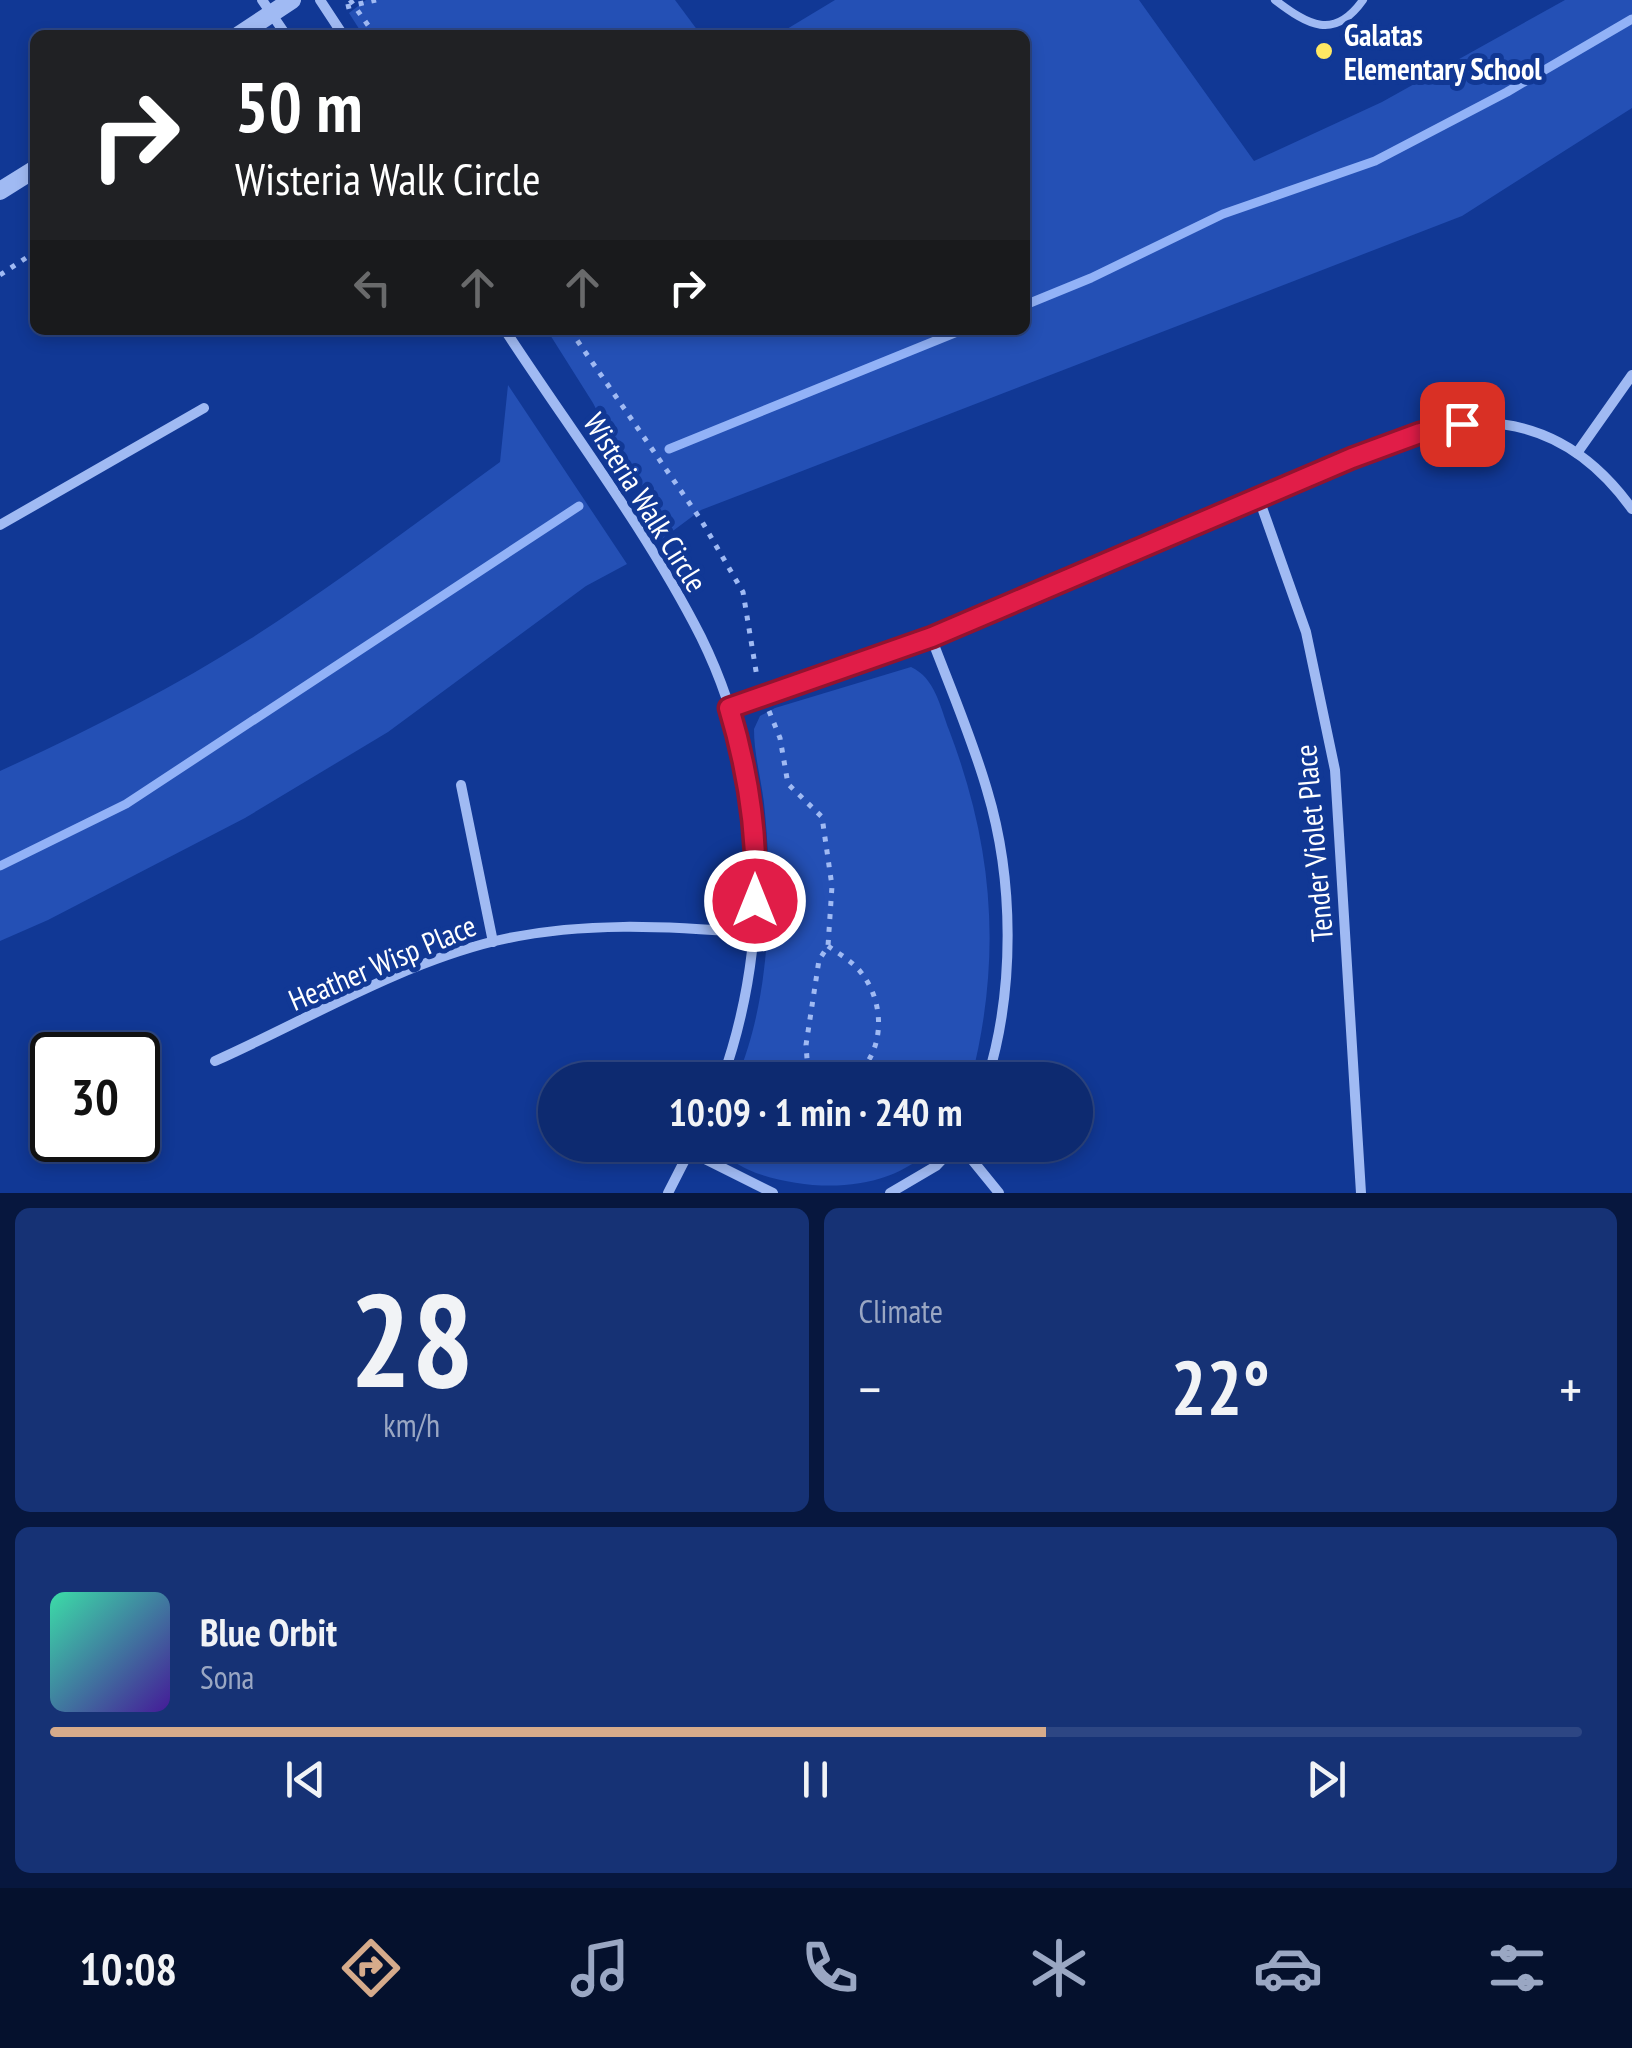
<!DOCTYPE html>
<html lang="en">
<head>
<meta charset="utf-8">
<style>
  :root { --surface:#0d2a70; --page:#163275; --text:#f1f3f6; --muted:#9aa7c3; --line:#2d4683; --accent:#d6ab8b }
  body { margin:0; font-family:"PT Sans Narrow",sans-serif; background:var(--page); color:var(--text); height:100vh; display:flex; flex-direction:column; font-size:38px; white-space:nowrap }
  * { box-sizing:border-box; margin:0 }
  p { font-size:32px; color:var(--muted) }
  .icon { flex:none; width:55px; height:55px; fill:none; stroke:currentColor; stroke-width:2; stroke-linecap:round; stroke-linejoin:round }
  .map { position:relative; height:1193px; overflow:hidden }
  .details { display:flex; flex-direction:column; gap:15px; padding:15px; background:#07173e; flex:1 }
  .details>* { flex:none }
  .hud { position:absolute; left:30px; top:30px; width:1000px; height:305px; border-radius:15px; box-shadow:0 5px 15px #0003,0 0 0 2px var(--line); background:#202124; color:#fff; overflow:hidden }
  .speed { position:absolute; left:30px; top:1032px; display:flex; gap:20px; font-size:50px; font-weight:700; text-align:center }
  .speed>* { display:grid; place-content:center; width:130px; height:130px; border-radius:50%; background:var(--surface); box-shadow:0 5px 15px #0003,0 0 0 2px var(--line); line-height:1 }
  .speed .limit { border:5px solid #111; border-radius:15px; background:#fff; color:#111 }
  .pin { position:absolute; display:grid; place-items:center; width:85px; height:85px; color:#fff; margin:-42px; border-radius:20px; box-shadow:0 5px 15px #0006 }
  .me { position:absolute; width:110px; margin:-55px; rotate:0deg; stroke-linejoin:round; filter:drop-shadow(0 0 8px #0008) }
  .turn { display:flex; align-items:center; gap:35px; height:210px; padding:0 40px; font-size:45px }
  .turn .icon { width:130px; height:130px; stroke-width:2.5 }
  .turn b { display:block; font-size:70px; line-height:85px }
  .lanes { display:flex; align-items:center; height:95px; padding:0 40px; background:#0003; justify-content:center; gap:50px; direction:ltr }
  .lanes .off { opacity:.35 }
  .big { font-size:75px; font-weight:700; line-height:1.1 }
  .details .widget { flex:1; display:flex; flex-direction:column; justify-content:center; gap:15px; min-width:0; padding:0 35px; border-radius:15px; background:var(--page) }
  .details .dial { align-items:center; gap:0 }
  .dial b { font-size:130px; line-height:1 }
  .song { display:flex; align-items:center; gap:30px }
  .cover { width:120px; height:120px; border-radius:15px; background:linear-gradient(135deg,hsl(160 70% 55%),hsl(260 70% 35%)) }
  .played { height:10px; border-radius:5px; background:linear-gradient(90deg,var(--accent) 65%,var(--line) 65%) }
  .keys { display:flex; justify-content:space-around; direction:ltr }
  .heat { display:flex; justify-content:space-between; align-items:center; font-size:55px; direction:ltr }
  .details .tiles { flex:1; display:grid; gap:15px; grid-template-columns:1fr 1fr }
  .widget:last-child { grid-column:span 2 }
  .trip { position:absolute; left:538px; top:1062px; width:555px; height:100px; border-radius:50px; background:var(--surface); box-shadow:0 5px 15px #0003,0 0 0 2px var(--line); font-weight:700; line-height:100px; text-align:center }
  .dock { display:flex; height:160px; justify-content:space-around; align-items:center; background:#05112d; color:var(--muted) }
  .dock .icon { width:70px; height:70px }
  .dock .selected { color:var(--accent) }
  .dock b { font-size:45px; color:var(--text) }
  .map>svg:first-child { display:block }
  .green { fill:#2450b5 }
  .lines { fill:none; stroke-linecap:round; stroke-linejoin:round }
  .stream { stroke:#92b2f7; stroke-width:9 }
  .path { stroke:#a0baf3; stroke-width:5; stroke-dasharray:5 8; stroke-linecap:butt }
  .service { stroke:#a0baf3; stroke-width:8 }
  .minor { stroke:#a0baf3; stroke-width:10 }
  .tertiary { stroke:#a0baf3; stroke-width:18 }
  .route-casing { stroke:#92132f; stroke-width:25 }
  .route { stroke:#e11d48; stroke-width:18 }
  .poi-dot { fill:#ffe863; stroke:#113895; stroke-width:4 }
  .labels { text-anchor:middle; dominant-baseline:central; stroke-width:10; stroke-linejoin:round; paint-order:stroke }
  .poi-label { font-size:30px; font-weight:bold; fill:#fff; stroke:#113895; text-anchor:start }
  .street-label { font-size:30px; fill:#fff; stroke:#113895 }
</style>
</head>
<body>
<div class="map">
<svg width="1632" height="1193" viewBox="0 0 1632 1193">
  <rect width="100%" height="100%" fill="#113895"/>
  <g class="green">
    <polygon points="366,0 675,0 701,35 363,35 349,13"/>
    <polygon points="835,0 1139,0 1254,161 1382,102 1565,0 1632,0 1632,108 1462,216 701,510 662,539 593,403 547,330 1025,330 1025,35 777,35"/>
    <path d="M508,385L627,564L586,586L388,732L245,818L48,920L0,941V771C85,732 171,689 250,639C336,584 417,522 500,462Z"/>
    <path d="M911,667C935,678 940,706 949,730C994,848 1002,958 971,1080H736C770,1002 773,896 765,813C763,785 754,758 754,729L760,716L775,708Z"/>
    <path d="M720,1145H935C890,1193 815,1193 756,1173C740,1166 728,1161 720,1145Z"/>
  </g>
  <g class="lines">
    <g class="stream">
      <polyline points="1025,305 1091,278 1223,214 1375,161 1507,92 1632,19"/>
      <polyline points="669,449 962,330"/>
      <polyline points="0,866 126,804 579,506"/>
    </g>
    <g class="path">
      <polyline points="350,0 375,35"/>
      <polyline points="346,7 376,0"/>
      <polyline points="0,275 35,252"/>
      <polyline points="570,330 701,520 743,592 757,677"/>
      <polyline points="769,711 780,738 788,784 822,817 832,886 828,946 819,960 806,1045 808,1072 804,1080"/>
      <path d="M828,946C838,953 850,960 859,970C887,1002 886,1057 849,1080"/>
      <polyline points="727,1152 737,1145"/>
    </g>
    <path class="service" d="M1275,0C1308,25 1334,41 1363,0"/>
    <g class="minor">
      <polyline points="262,0 286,35"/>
      <polyline points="320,0 343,35"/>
      <path d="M505,330C571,431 646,529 701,637C768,773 772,939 722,1080"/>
      <polyline points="1577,453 1632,375"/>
      <polyline points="1259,499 1306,632 1335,770 1361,1193"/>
      <polyline points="0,525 204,408"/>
      <path d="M931,637C950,687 972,738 987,790C1014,879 1015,990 987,1080"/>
      <path d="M729,708L931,637L1352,459C1388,445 1424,428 1462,424C1535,417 1591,452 1632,509"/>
      <polyline points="461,785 493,942"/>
      <path d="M215,1061C307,1020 397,965 495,941C580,921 667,926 753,933"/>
      <polyline points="960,1145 999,1193"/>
      <polyline points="689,1151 773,1193"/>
      <polyline points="668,1193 692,1146"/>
      <polyline points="890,1193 936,1166 956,1145"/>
    </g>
    <g class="tertiary">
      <polyline points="239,35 292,0"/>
      <polyline points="0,191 35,169"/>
    </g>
  </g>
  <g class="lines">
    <g class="route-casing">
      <path id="route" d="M755,901C758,835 748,771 729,708L932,637L1352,458L1420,433L1462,424"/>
    </g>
    <use href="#route" class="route"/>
  </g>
  <circle class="poi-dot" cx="1324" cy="51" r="10"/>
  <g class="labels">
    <g class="poi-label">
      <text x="1344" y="34">Galatas<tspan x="1344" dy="34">Elementary School</tspan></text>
    </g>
    <g class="street-label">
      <text transform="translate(646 502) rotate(58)">Wisteria Walk Circle</text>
      <text transform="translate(1313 843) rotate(-95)">Tender Violet Place</text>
      <text transform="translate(382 962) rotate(-23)">Heather Wisp Place</text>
    </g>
  </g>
</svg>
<div class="speed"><div class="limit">30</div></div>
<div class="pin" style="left:1462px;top:424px;background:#d93025"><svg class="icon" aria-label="arrive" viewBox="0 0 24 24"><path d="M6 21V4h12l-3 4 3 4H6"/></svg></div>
<svg class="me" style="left:755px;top:901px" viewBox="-20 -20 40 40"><circle r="17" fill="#e11d48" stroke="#fff" stroke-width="3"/><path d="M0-11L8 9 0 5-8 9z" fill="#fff"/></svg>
<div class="trip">10:09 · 1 min · 240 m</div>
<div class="hud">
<div class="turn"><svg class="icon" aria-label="right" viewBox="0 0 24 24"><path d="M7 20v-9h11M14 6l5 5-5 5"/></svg><div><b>50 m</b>Wisteria Walk Circle</div></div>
<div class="lanes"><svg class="icon off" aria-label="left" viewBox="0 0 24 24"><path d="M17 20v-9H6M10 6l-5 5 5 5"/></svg><svg class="icon off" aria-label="ahead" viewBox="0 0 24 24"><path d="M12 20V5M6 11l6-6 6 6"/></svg><svg class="icon off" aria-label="ahead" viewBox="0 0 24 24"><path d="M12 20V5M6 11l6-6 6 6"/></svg><svg class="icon" aria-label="right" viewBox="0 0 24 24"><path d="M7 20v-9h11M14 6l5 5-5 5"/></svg></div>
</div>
</div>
<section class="details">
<div class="tiles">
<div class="widget dial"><b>28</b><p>km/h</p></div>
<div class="widget"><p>Climate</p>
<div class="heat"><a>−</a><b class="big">22°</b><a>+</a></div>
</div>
<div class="widget">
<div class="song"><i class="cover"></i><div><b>Blue Orbit</b><p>Sona</p></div></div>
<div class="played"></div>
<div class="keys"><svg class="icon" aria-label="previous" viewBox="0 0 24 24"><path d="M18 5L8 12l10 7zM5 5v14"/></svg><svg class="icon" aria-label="pause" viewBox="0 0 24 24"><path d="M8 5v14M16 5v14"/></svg><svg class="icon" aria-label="next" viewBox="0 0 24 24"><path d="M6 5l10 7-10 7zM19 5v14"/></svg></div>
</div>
</div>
</section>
<nav class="dock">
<b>10:08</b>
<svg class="icon selected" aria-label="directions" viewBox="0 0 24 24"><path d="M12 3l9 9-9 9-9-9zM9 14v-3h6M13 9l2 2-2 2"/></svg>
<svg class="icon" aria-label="music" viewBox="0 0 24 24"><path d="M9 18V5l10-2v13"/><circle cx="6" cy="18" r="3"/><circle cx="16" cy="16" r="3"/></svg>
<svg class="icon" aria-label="phone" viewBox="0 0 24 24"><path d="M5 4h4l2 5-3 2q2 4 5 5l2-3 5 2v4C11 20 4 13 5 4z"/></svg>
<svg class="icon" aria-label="climate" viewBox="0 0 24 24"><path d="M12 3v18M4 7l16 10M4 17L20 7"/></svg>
<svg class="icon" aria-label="car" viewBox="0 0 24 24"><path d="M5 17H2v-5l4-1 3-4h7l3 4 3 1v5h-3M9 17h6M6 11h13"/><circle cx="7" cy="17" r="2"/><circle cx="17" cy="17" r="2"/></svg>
<svg class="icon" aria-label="filters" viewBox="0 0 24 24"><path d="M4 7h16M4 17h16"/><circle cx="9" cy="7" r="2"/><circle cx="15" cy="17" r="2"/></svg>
</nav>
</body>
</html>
